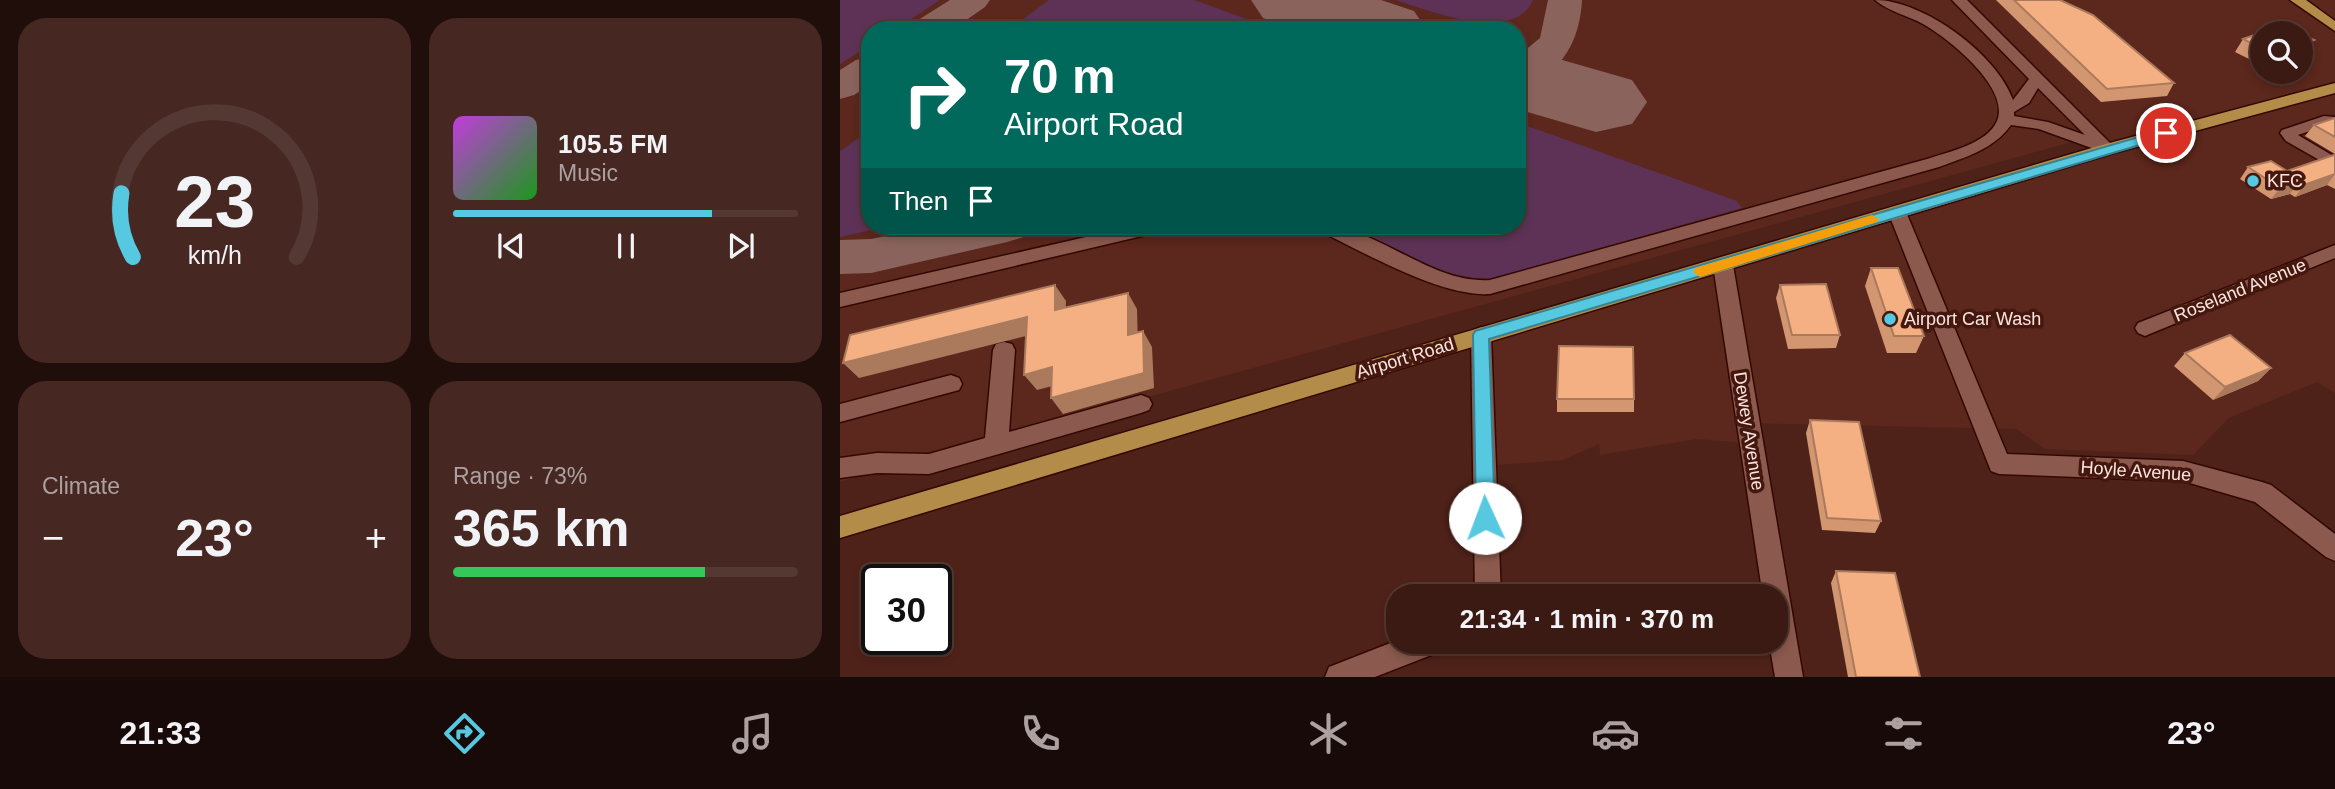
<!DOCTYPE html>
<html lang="en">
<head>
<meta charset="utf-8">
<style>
  :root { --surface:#3b1a13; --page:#462721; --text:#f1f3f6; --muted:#aca1a0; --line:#543833; --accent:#56c9e1 }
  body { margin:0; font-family:Helvetica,sans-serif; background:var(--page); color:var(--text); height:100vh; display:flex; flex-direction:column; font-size:26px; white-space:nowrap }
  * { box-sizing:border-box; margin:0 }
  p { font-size:23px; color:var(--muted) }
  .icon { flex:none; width:38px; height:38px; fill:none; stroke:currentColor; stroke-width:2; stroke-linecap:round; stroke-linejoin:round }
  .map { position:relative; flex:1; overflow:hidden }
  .panel { display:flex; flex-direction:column; gap:18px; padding:18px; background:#200e0a; width:840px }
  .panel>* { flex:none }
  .guide { position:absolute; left:21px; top:21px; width:665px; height:214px; border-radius:28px; box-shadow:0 4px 10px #0003,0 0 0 2px var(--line); background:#00695c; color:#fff; overflow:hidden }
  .controls { position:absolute; left:1410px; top:21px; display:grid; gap:14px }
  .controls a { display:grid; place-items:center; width:63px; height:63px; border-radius:50%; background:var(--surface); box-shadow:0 4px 10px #0003,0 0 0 2px var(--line); font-size:35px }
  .speed { position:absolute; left:21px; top:564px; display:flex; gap:14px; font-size:35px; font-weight:700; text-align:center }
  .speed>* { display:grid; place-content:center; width:91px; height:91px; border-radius:50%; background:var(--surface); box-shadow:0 4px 10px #0003,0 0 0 2px var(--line); line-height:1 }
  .speed .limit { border:4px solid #111; border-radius:10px; background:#fff; color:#111 }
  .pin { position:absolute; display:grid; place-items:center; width:60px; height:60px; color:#fff; margin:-30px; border:4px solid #fff; border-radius:50%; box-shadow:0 2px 7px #0007 }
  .me { position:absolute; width:77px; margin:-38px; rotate:358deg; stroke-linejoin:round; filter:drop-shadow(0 0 5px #0008) }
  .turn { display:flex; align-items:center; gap:24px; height:147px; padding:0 28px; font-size:32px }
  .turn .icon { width:91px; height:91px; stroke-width:2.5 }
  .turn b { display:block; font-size:49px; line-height:60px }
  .then { display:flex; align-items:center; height:66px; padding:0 28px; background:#0003; gap:14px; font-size:26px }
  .big { font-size:52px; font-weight:600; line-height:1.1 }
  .panel .card { flex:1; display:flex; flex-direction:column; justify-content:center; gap:10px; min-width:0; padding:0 24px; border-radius:28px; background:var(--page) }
  .panel .dial { align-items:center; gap:0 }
  .dial svg { height:182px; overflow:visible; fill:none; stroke:var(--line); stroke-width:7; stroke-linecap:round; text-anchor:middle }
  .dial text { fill:var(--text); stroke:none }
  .song { display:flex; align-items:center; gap:21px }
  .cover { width:84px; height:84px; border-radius:10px; background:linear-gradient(135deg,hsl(290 70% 55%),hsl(120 70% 35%)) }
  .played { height:7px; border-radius:4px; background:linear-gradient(90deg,var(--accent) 75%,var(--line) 75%) }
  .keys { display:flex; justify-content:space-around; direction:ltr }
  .heat { display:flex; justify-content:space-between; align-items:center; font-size:38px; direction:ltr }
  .charge { height:10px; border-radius:5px; background:linear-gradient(90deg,#34c759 73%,var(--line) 0) }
  .panel .tiles { flex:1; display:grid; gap:18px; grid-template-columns:repeat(2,1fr) }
  .trip { position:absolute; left:546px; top:584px; width:402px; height:70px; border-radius:28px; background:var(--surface); box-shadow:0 4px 10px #0003,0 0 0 2px var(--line); font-weight:600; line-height:70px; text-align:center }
  .dock { display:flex; height:112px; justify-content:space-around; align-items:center; background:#180a08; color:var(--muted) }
  .dock .icon { width:49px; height:49px }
  .dock .active { color:var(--accent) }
  .dock b { font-size:32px; color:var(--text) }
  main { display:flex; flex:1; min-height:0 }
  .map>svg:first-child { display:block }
  .built { fill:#5c271c; fill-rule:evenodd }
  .green { fill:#5d3256 }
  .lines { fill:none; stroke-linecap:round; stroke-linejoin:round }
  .taxiway { fill:#8a645c; fill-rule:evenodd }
  .runway { fill:#8a645c; fill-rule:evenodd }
  .minor-casing { stroke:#330802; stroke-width:3 }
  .major-casing { stroke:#330802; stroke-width:3 }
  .minor { fill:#8b594d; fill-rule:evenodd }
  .major { fill:#b28c48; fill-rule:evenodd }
  .wall { fill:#d29671 }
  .shaded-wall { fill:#ab7a5c }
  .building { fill:#f4af83; stroke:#ab7a5c; stroke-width:2 }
  .route { fill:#56c9e1; stroke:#388392; stroke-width:2 }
  .slow { fill:#f59e0b }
  .poi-dot { fill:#56c9e1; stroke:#44180f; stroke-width:2.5 }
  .labels { text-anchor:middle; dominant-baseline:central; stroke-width:7; stroke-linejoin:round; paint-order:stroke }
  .poi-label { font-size:18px; fill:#fde4de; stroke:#44180f; text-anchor:start }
  .street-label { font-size:18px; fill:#fde4de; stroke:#44180f }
</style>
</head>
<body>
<main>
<section class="panel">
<div class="tiles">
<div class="card dial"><svg viewBox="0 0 100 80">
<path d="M14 69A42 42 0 1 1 86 69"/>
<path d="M14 69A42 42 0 0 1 9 41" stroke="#56c9e1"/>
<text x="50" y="56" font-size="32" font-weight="700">23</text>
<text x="50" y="72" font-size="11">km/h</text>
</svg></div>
<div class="card">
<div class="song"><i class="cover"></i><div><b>105.5 FM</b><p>Music</p></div></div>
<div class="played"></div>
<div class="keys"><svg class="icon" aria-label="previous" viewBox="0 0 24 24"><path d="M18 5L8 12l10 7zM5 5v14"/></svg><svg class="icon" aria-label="pause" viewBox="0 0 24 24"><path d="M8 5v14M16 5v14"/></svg><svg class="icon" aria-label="next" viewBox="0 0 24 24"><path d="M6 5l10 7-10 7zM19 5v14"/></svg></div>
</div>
<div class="card"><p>Climate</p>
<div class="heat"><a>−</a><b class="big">23°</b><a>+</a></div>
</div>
<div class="card"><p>Range · 73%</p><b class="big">365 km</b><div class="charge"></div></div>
</div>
</section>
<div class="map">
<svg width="1495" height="677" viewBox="0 0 1495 677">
  <rect width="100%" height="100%" fill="#4f2219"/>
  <path class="built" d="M0,0H1495V393L1477,382L1389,418L1353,455L1205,449L1177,429L903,423L906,443L857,439L760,455L759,444L723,460L643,466L638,334L1267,149L1254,136L0,482ZM30,30H677V226H30ZM1423,33H1461V72H1423Z"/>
  <g class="green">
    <polygon points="0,0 100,0 54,30 30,30 30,45 0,64"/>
    <polygon points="209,0 354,0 437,30 168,30"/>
    <path d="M556,0H693C674,45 587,10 556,0Z"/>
    <path d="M679,123L897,201L902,208L658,277C611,286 547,245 504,226H677Z"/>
    <polygon points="30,130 30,226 39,226 35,229 0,237 0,151"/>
  </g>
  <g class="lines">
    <g class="taxiway">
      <polygon points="110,0 150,0 145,7 112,30 70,30 75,22"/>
      <path d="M708,0H742C740,42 720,77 677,88V57L700,38Z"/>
      <polygon points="30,57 30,85 14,95 0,99 0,70 16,60"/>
      <polygon points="95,226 191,226 184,237 167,242 31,273 0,274 0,240 31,239"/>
    </g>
    <g class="runway">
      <polygon points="411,0 541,0 574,11 587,30 455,30 423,18"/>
      <polygon points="677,47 792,80 807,102 792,124 756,132 677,109"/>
    </g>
    <g class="minor-casing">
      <g id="minor">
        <path d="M1035,0C1083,0 1157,54 1173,100L1189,79L1112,0H1127L1276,149L1268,154L1199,129L1171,125C1154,149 1126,157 1099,167L650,294C600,297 524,252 477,230L475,226C537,223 587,284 650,280L1087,159C1108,152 1147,144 1157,121C1171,88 1108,38 1083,24C1069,16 1047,11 1035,0ZM1198,88L1245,135L1208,122L1174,116V112L1189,103Z"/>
        <polygon points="1484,116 1495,117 1495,127 1485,126 1458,135 1495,157 1495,169 1446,141 1440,133 1442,130"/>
        <polygon points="1057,206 1066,212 1167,454 1343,461 1422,482 1431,485 1495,534 1495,561 1486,557 1415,502 1343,481 1159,474 1151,471 1048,212"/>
        <polygon points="294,226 328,226 319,232 0,307 0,293"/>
        <polygon points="1495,245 1495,258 1312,333 1305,336 1298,333 1295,328 1298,323"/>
        <polygon points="883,258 890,260 893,265 963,677 935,677 929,642 936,642 936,597 923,597 873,265 876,260"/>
        <polygon points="641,327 648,330 651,335 661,597 635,597 631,335 634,330"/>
        <polygon points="164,342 172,344 175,350 169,432 301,395 309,398 312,404 309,410 301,413 89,474 37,473 0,478 0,458 37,453 89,454 145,438 153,350 156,344"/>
        <polygon points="111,375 119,378 122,384 119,390 0,422 0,404"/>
        <polygon points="558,640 558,642 603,642 599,652 535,677 485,677 489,667"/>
      </g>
    </g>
    <g class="major-casing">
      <g id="major">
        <polygon points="1450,0 1466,0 1495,21 1495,31"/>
        <polygon points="1495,83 1495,93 1274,153 0,538 0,516 1262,145"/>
      </g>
    </g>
    <use href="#minor" class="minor"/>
    <use href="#major" class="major"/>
  </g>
  <g class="wall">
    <polygon points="1156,0 1220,0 1334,83 1327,96 1261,102"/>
    <polygon points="1423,33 1423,66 1395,52 1403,39"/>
    <polygon points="1495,118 1495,154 1465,136 1474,125"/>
    <polygon points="1495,156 1495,189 1487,185 1455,197 1450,194 1431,199 1400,179 1408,167 1447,171"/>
    <polygon points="1031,268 1084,336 1076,353 1047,353 1025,286"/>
    <polygon points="940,285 1000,335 996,348 948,349 936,298"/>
    <polygon points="1345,353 1431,368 1418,381 1373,400 1334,366"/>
    <rect x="717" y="399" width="77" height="13"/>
    <polygon points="970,420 1041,521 1035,533 982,530 966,433"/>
    <polygon points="996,571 1080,677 1008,677 991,583"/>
  </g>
  <g class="shaded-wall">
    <polygon points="1474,40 1465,53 1461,54 1461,45"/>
    <polygon points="1495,174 1487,185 1455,197 1464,185"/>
    <polygon points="1459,182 1450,194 1431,199 1440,188"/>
    <polygon points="215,285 226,301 225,326 215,310"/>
    <polygon points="288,293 297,309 298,350 288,335"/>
    <polygon points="187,317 198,333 19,378 3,363"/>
    <polygon points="303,331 312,347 314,388 223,414 211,398"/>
    <polygon points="212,367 224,383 197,390 184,375"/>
    <polygon points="1431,368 1418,381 1373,400 1385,387"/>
  </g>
  <g class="building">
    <polygon points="1174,0 1220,0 1253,15 1334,83 1267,89"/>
    <polygon points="1441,26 1458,33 1423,33 1423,49 1403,39"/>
    <polygon points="1461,35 1474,40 1461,45"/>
    <polygon points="1495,118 1495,137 1474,125"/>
    <polygon points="1494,155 1495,156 1495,174 1464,185 1459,182 1440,188 1408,167 1431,161 1447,171"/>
    <polygon points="1031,268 1058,268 1084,336 1054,336"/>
    <polygon points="986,284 1000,335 952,335 940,285"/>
    <polygon points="215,285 215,310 288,293 288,335 303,331 304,373 211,398 212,367 184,375 187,317 3,363 10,335"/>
    <polygon points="1390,335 1431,368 1385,387 1345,353"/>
    <polygon points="719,346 793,347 794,399 717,399"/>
    <polygon points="970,420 1019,422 1041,521 987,518"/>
    <polygon points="996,571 1055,573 1080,677 1016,677"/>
  </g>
  <polygon class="route" points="1326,129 1330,130 1330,136 649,339 655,518 652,524 645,526 638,524 636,518 633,335 635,331"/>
  <polygon class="slow" points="1032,215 1039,219 1037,222 860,277 853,272 855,268"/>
  <g class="poi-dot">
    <circle cx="1413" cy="181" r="7"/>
    <circle cx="1050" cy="319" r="7"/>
  </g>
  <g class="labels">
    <g class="poi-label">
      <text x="1427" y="181">KFC</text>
      <text x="1064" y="319">Airport Car Wash</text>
    </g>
    <g class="street-label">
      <text transform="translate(1400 290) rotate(-22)">Roseland Avenue</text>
      <text transform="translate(565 358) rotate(-17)">Airport Road</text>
      <text transform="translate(909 431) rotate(81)">Dewey Avenue</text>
      <text transform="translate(1296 471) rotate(4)">Hoyle Avenue</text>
    </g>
  </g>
</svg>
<div class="controls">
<a><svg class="icon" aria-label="search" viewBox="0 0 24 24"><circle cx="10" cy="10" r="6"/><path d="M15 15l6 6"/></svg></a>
</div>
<div class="speed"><div class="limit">30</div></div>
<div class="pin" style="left:1326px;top:133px;background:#d93025"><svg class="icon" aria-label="arrive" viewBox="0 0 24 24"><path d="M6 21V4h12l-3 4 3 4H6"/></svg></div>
<svg class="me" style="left:645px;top:518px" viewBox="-20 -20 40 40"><circle r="19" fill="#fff"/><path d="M0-13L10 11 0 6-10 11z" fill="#56c9e1"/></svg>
<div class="trip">21:34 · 1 min · 370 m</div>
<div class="guide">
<div class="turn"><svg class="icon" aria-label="right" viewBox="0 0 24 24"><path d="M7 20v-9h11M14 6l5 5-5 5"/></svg><div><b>70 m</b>Airport Road</div></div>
<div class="then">Then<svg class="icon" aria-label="arrive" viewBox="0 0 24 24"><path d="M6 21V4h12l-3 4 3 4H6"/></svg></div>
</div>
</div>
</main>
<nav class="dock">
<b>21:33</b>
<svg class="icon active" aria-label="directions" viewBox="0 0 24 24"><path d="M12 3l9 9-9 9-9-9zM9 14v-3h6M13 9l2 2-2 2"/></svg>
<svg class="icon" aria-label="music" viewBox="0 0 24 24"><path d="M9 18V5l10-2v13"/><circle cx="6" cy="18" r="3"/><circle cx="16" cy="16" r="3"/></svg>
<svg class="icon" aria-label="phone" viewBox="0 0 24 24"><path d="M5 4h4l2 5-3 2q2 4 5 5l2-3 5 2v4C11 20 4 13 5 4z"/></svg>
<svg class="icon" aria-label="climate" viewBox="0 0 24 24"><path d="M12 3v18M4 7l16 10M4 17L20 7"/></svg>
<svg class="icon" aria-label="car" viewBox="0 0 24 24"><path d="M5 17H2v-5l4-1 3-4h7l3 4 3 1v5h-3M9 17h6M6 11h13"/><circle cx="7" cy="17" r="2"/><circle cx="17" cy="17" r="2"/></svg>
<svg class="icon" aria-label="filters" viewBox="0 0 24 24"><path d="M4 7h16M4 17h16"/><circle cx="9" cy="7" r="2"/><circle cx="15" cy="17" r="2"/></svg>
<b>23°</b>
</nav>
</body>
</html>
